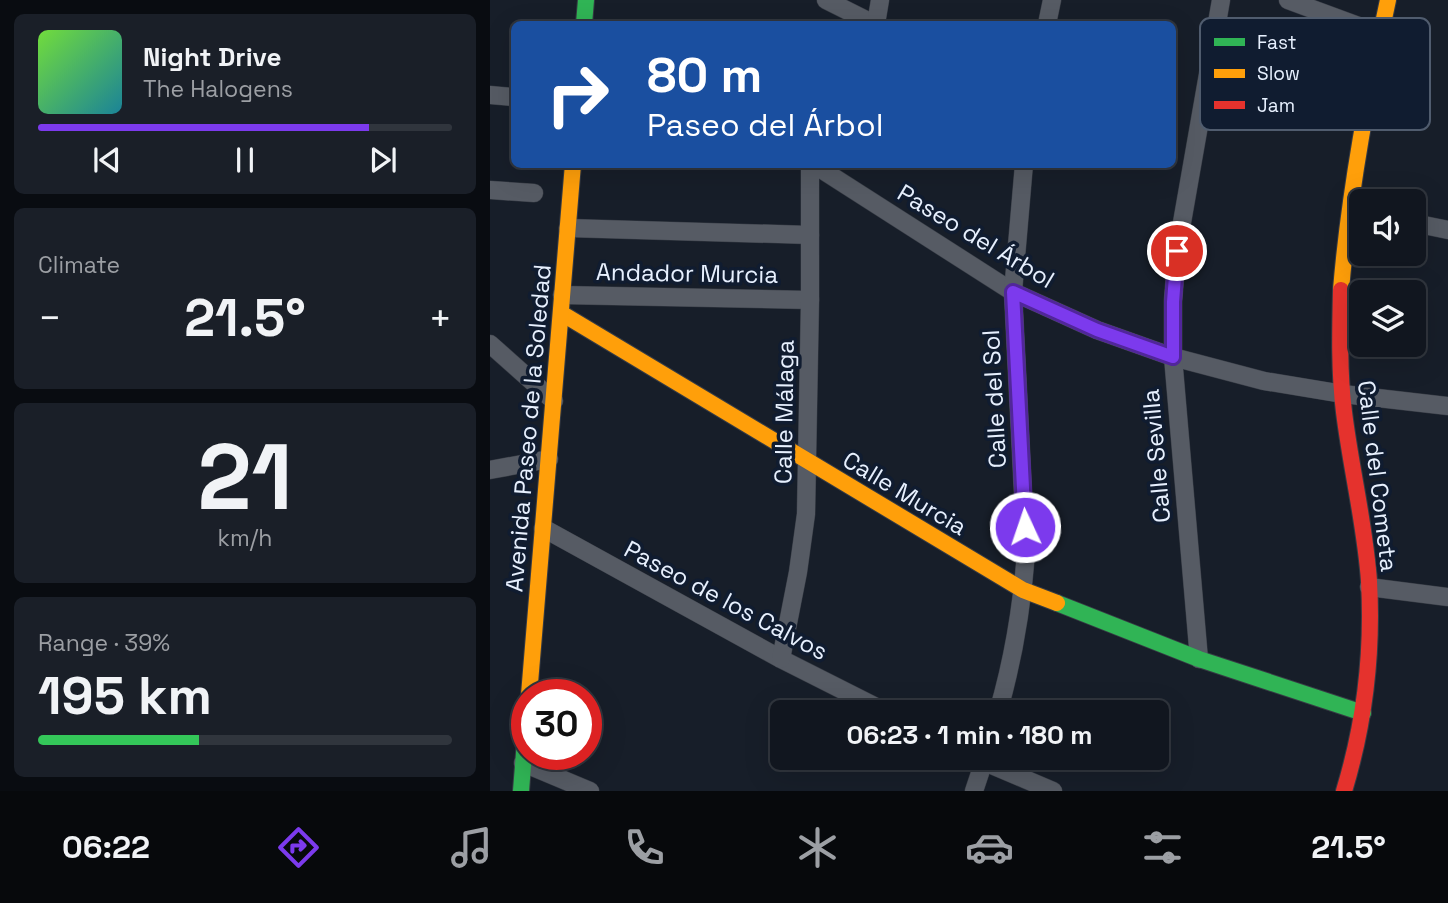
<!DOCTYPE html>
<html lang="en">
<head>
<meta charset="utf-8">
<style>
  :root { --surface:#11161f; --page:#1a1f28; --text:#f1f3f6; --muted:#9c9fa4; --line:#30353d; --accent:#7c3aed }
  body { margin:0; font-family:"Space Grotesk",sans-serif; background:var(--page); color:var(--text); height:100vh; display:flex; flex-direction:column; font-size:26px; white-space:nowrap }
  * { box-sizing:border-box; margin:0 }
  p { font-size:23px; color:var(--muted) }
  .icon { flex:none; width:38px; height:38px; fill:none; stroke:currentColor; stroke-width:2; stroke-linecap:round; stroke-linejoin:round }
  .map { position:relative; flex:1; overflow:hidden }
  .panel { display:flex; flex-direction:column; gap:14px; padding:14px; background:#090c11; width:490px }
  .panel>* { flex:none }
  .hud { position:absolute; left:21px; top:21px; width:665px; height:147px; border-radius:10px; box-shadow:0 7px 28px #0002,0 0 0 2px var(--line); background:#1a4fa0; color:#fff; overflow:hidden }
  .buttons { position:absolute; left:859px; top:189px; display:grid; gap:14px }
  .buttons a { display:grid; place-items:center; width:77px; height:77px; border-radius:10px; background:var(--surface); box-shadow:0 7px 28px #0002,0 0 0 2px var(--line); font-size:35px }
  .speed { position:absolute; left:21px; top:679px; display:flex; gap:14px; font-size:35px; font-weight:700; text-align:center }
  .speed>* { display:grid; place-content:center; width:91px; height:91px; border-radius:50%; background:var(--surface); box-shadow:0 7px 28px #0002,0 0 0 2px var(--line); line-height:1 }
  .speed .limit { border:10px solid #d22; background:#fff; color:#111 }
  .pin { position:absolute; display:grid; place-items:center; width:60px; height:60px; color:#fff; margin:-30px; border:4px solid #fff; border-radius:50%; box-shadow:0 2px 7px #0007 }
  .me { position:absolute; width:77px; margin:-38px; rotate:357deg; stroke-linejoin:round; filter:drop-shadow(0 0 5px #0008) }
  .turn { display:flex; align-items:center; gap:24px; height:147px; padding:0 21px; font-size:32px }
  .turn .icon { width:91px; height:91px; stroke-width:2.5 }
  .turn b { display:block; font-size:49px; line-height:60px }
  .big { font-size:52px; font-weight:700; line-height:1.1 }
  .panel .card { flex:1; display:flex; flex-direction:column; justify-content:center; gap:10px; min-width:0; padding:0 24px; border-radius:10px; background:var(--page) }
  .panel .dial { align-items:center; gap:0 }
  .dial b { font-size:91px; line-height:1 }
  .song { display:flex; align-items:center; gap:21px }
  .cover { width:84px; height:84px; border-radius:10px; background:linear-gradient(135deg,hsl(100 70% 55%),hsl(190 70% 35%)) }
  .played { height:7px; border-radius:4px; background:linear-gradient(90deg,var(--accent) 80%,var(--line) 80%) }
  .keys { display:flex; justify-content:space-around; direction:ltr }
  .heat { display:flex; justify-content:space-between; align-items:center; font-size:38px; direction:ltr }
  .charge { height:10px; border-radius:5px; background:linear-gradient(90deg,#34c759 39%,var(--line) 0) }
  .trip { position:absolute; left:280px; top:700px; width:399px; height:70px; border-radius:10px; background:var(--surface); box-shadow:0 7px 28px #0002,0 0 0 2px var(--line); font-weight:700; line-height:70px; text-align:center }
  .tabs { display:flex; height:112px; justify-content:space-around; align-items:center; background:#07090c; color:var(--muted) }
  .tabs .icon { width:49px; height:49px }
  .tabs .current { color:var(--accent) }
  .tabs b { font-size:32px; color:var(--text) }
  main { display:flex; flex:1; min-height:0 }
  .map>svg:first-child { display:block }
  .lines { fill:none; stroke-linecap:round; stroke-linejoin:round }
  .street-casing { stroke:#363b44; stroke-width:19 }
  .fast-casing { stroke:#363b44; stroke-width:18 }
  .slow-casing { stroke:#363b44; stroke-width:18 }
  .jam-casing { stroke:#363b44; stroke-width:18 }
  .street { stroke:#565b64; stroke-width:18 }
  .fast { stroke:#30b455; stroke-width:16 }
  .slow { stroke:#ff9f0a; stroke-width:16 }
  .jam { stroke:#e5322d; stroke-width:16 }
  .route-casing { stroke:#51269a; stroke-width:18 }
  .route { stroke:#7c3aed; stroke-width:12 }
  .labels { text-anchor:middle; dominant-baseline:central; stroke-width:7; stroke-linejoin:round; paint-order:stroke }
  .street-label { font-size:24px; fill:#e7f0fe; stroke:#101c30 }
  .key { fill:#101c30; stroke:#505c6e; stroke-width:2 }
  .key-label { font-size:19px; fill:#e7f0fe }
</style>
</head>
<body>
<main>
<section class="panel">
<div class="card">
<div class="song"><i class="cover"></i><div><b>Night Drive</b><p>The Halogens</p></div></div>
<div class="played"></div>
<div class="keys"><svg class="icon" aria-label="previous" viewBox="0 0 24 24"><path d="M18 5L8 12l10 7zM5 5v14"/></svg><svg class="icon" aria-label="pause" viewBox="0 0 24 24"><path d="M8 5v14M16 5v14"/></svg><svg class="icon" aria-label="next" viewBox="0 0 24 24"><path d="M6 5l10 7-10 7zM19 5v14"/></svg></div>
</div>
<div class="card"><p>Climate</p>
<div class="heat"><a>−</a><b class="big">21.5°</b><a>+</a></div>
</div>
<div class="card dial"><b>21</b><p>km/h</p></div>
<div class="card"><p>Range · 39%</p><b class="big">195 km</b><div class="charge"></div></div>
</section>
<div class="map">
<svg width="958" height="791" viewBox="0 0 958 791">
  <rect width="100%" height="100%" fill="#171e29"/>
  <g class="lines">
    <g class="street-casing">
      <g id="street">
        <polyline points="336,0 384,24"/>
        <polyline points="798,0 890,34"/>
        <polyline points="386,24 390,0"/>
        <polyline points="557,24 562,0"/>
        <polyline points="0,95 24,97"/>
        <polyline points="323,164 523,292 607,330 683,357 774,381 853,394 958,406"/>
        <polyline points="0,190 44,193"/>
        <polyline points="924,223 958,230"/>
        <polyline points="78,228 320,235"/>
        <polyline points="72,295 320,300"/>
        <polyline points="0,344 64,401"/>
        <polyline points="0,470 59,459"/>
        <polyline points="53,528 291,659 396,712"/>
        <polyline points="879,587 958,597"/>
        <polyline points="291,659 308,572 316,514 320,300 320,164"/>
        <polyline points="709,659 683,357 683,301 687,251 731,0"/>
        <path d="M508,712C523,661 532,606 536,553L523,292L534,164"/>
        <polyline points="485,758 563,791"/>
        <polyline points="33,763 100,791"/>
        <polyline points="484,791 495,758"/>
      </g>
    </g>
    <g class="fast-casing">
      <g id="fast">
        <polyline points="94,24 96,0"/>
        <polyline points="567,603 709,659 873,713"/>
        <polyline points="31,791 37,715"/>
      </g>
    </g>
    <g class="slow-casing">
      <g id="slow">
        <path d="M851,290C859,192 877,96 898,0"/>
        <polyline points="71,313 533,590 567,603"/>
        <polyline points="39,695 83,164"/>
      </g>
    </g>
    <g class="jam-casing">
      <path id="jam" d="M851,290C850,331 849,372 854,412C861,469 875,524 879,581C883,653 875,722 854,791"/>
    </g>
    <use href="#street" class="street"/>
    <use href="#fast" class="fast"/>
    <use href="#slow" class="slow"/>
    <use href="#jam" class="jam"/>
  </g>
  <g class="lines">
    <g class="route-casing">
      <polyline id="route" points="535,527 523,292 607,330 683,357 683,302 687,251"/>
    </g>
    <use href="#route" class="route"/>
  </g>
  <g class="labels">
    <g class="street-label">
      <text transform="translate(486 236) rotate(31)">Paseo del Árbol</text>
      <text transform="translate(197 273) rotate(1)">Andador Murcia</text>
      <text transform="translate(504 399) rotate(-93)">Calle del Sol</text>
      <text transform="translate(294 412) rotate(-89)">Calle Málaga</text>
      <text transform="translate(38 428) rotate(-85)">Avenida Paseo de la Soledad</text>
      <text transform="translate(666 456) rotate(-95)">Calle Sevilla</text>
      <text transform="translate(888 476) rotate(83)">Calle del Cometa</text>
      <text transform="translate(415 493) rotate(31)">Calle Murcia</text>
      <text transform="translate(236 600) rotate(28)">Paseo de los Calvos</text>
    </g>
  </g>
  <rect x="710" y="18" width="230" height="112" rx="10" class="key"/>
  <rect x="724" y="38" width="31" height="8" fill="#30b455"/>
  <rect x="724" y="69" width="31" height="9" fill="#ff9f0a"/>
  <rect x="724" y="101" width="31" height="8" fill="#e5322d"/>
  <g class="key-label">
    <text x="767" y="49">Fast</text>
    <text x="767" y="80">Slow</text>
    <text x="767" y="112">Jam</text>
  </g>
</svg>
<div class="buttons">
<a><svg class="icon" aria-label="sound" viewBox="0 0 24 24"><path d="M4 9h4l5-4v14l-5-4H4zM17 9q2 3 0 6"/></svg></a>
<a><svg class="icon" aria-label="layers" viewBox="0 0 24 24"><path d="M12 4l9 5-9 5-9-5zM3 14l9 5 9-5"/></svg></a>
</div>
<div class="speed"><div class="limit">30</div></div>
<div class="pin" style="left:687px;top:251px;background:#d93025"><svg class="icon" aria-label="arrive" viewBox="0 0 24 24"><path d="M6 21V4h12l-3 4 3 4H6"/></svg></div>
<svg class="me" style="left:535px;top:527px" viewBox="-20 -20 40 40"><circle r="17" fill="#7c3aed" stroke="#fff" stroke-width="3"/><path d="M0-11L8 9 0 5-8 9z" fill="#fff"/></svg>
<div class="trip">06:23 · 1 min · 180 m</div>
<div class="hud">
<div class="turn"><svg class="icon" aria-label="right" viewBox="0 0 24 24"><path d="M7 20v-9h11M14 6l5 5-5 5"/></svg><div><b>80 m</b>Paseo del Árbol</div></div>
</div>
</div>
</main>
<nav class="tabs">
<b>06:22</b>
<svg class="icon current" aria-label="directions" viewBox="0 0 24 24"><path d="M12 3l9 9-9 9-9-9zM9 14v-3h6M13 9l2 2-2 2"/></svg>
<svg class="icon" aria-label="music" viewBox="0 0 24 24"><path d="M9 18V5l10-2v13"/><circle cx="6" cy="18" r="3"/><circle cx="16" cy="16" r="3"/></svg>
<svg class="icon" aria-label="phone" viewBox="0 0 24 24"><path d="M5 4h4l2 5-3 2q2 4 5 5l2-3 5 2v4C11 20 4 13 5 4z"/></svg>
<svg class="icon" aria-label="climate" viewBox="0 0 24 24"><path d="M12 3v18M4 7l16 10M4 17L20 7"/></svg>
<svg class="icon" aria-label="car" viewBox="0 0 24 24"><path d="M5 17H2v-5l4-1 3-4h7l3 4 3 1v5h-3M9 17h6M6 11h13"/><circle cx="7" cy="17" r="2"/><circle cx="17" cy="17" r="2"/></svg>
<svg class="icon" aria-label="filters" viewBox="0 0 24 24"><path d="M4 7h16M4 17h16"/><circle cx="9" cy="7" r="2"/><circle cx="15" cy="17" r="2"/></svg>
<b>21.5°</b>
</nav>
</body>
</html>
